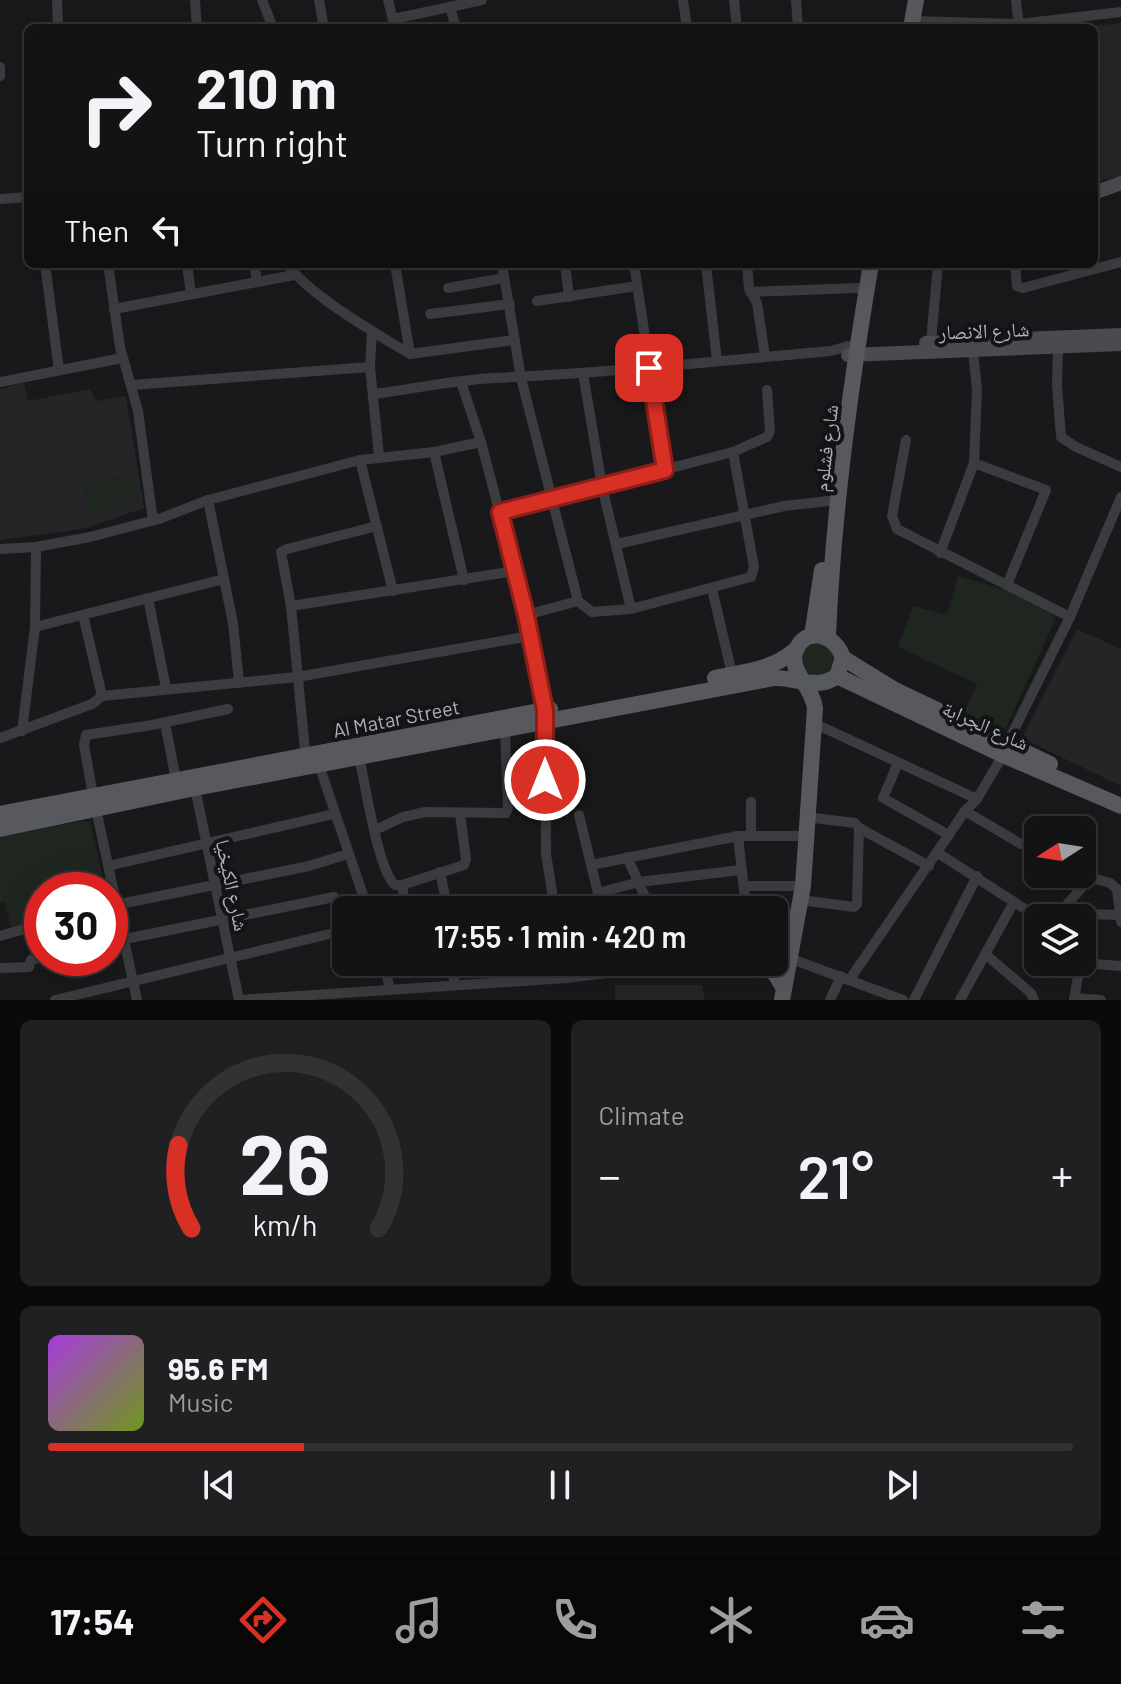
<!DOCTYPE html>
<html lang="en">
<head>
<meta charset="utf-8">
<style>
  :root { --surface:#131314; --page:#202022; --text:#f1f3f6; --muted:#9d9ea0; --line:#323234; --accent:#d93025 }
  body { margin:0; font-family:Barlow,"Noto Naskh Arabic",sans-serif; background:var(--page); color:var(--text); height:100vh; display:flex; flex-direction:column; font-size:30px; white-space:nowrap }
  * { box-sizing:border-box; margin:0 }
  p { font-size:26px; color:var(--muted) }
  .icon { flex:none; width:44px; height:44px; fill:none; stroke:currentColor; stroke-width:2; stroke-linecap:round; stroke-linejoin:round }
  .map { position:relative; height:1000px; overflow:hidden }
  .panel { display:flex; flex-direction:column; gap:20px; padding:20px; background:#0a0a0b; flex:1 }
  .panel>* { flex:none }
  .hud { position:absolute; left:24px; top:24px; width:1074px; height:244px; border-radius:12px; box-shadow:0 8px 32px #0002,0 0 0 2px var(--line); background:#131314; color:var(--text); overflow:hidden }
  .needle { width:52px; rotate:258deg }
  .fabs { position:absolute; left:1024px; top:816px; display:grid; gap:16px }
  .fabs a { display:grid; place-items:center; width:72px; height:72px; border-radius:12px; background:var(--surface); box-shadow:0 8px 32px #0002,0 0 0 2px var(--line); font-size:40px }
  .speed { position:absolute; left:24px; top:872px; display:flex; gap:16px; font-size:40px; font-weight:700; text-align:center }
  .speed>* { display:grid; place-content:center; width:104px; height:104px; border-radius:50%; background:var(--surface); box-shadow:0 8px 32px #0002,0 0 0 2px var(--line); line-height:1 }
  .speed .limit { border:12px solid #d22; background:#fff; color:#111 }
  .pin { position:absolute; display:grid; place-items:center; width:68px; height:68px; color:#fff; margin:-34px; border-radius:16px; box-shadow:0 4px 12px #0006 }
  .me { position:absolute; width:88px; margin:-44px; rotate:0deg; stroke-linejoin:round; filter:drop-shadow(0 0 6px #0008) }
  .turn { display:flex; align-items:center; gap:28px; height:168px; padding:0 40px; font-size:36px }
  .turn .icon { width:104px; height:104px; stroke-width:2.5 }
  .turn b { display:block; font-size:56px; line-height:68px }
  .then { display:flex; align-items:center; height:76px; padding:0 40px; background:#0003; gap:16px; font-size:30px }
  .big { font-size:60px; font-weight:600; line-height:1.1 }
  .panel .tile { flex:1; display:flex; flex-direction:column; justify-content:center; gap:12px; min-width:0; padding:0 28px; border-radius:12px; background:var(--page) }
  .panel .dial { align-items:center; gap:0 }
  .dial svg { height:208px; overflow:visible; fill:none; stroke:var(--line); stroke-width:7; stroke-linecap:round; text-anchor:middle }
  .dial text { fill:var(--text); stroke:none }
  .song { display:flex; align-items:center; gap:24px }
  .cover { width:96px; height:96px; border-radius:12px; background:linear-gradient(135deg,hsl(280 70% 55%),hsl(80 70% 35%)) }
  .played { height:8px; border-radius:4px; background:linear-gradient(90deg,var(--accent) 25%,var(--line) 25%) }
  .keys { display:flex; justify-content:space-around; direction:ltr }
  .heat { display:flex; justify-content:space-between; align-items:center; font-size:44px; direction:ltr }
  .panel .tiles { flex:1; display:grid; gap:20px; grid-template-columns:1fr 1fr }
  .tile:last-child { grid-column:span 2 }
  .trip { position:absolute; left:332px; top:896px; width:456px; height:80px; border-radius:12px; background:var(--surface); box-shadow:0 8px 32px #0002,0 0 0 2px var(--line); font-weight:600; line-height:80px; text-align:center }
  .menu { display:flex; height:128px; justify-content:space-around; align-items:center; background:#080808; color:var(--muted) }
  .menu .icon { width:56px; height:56px }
  .menu .current { color:var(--accent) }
  .menu b { font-size:36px; color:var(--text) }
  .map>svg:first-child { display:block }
  .built { fill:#252528 }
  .green { fill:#1f2620 }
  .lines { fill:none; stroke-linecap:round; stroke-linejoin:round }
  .street { stroke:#3b3c40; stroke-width:10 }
  .secondary { stroke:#494b50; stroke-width:14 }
  .primary { stroke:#57595f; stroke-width:16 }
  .route-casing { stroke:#8d1f18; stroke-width:20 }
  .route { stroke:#d93025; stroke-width:14 }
  .labels { text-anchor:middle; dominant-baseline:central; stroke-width:8; stroke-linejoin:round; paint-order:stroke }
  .street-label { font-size:20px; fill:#adb1ba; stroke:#141416 }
</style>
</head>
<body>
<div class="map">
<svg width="1121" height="1000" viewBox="0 0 1121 1000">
  <rect width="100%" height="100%" fill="#19191b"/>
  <g class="built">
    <polygon points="1121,23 1121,176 1095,182 1094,28 1076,28"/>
    <polygon points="24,383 28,401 90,389 96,401 126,396 144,508 83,529 0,540 0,389"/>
    <polygon points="1077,629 1121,649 1121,786 1022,738"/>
    <polygon points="615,985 702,985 705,1000 615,1000"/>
  </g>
  <g class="green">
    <polygon points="134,472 140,502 89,512 83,483"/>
    <polygon points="958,576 1032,598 1056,618 1006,728 999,729 964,712 977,684 898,647 913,606 947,615"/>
    <circle cx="818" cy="659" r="17"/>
    <polygon points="82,821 90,822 106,890 42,890 42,923 12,931 5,902 0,903 0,837"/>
  </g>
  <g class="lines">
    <g class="street">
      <polyline points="57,0 58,28"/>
      <polyline points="195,0 197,28"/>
      <polyline points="262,0 273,28"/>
      <polyline points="319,0 324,28"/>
      <polyline points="388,0 395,28"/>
      <polyline points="683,0 687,28"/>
      <polyline points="734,0 737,28"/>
      <polyline points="796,0 798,28"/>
      <polyline points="1016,0 1019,28"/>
      <polyline points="450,7 456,28"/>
      <polyline points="393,19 482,0"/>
      <polyline points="912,21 1019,24 1121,12"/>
      <polyline points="0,67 0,76"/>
      <polyline points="0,199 28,197"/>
      <polyline points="45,264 59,370"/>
      <polyline points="108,264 120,347 138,411 153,521"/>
      <polyline points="187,264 191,294"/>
      <polyline points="254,264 257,280"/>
      <path d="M288,264C304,292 380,336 410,354L515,340"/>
      <polyline points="395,264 410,354"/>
      <polyline points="502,264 521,378 578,601"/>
      <polyline points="565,264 569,297"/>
      <polyline points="634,264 665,470"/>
      <polyline points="706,264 717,361"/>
      <polyline points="747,264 749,289 757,303 765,356"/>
      <polyline points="1015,264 1017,286 1023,288 1121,262"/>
      <polyline points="448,288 504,278"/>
      <polyline points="750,292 857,288"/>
      <polyline points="537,301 637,286"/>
      <polyline points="114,309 294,275"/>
      <polyline points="430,314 510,304"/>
      <polyline points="372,331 370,367 379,456"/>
      <polyline points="931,342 938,264"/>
      <polyline points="1058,348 1057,385 1061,437 1076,447 1121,467"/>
      <polyline points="583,373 602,486 631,609"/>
      <polyline points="0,382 122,358"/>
      <polyline points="461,382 481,442 515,571 545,710 546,854 555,910"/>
      <polyline points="132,385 370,367"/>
      <path d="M373,394C413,389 454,380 494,378C607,373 719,361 831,351L848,346"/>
      <polyline points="906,440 892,516 897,529 1070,617"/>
      <polyline points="434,452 464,580"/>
      <polyline points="360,460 393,591"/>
      <polyline points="974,463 1046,490 1007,585"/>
      <polyline points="208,500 233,623 239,683"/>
      <polyline points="500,512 733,452 767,437 770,431 767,390"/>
      <polyline points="617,544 784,506 829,501"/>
      <polyline points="0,549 36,547 90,537 159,519 208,500 360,460 434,452 481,442"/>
      <polyline points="940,553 974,463 977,390 973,351"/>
      <polyline points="712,589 732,674"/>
      <polyline points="148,598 166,688"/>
      <polyline points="291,606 515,571"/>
      <polyline points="83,615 102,696"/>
      <polyline points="526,615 578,601 592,612 631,609 751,577 754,567 733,452"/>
      <polyline points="35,627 224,579"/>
      <polyline points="165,723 176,780"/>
      <polyline points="820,726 977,799"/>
      <polyline points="22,731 35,627 36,547"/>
      <polyline points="0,738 92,704 102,696 297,677 530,636"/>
      <polyline points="1007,744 1070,617 1121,497"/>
      <path d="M359,757C365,782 378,871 395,885H402L464,865L466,859L460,814"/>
      <polyline points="306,761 291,606 281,552 287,549 377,526"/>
      <polyline points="898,763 883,798 949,835"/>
      <polyline points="319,765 368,910"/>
      <polyline points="194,783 239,1000"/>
      <polyline points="93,795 84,745 86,735 152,725 228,709"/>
      <polyline points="96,809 137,1000"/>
      <polyline points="965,811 1021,844 1031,845 1038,839"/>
      <polyline points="579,815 602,910"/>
      <polyline points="859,828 929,866"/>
      <polyline points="375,830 403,817 425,812 506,813 508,808 505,729"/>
      <polyline points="751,836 751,802"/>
      <polyline points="938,853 1039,918"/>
      <polyline points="627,857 651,910"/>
      <polyline points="591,865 738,836 806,836"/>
      <polyline points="108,866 334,814"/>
      <polyline points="440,872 448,910"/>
      <polyline points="402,885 406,910"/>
      <polyline points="744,886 803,886"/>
      <polyline points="598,893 639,882 741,870"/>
      <polyline points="808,901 854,907 857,904 859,828 855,823 814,818"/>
      <polyline points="110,906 309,866 348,854"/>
      <polyline points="456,910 499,900 503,901 509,910"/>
      <polyline points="683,910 745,899 738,836"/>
      <polyline points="1060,913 1120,915"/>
      <polyline points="1058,918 1061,911 1087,882 1096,879 1110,883 1117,889 1121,922"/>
      <polyline points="0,936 42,924"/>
      <polyline points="110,942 334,897"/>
      <polyline points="985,954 1031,993 1034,1000"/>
      <polyline points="774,959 797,961 903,1000"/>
      <polyline points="383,962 390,989"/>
      <polyline points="454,962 454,985"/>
      <polyline points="563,962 566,978"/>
      <polyline points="1068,962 1121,966"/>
      <polyline points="0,968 29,967 31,960 42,956"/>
      <polyline points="850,979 965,811 977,799 1003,755"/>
      <polyline points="1074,998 1101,1000"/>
      <polyline points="55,1000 346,930"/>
      <polyline points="239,1000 566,978 696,962"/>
      <polyline points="830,1000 841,976"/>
      <polyline points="914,1000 977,876"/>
      <polyline points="960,1000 1014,902"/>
      <polyline points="1074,1000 1080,964"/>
    </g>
    <g class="secondary">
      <polyline points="1094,193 1121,183"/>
      <polyline points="926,343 1121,335"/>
      <polyline points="848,355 1121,344"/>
    </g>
    <g class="primary">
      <polyline points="911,28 916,0"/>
      <polyline points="812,636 822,570"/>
      <path d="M828,637C833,512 850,387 871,264"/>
      <polyline points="843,658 895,690 1050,764"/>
      <polyline points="837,676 1003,755 1121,806"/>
      <path d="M715,678C742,672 773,670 795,650"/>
      <polyline points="0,814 550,709"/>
      <path d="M0,829L195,788L774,678C797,677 817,691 837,676L843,658C837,636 807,624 796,650C787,670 812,685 815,708L803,886L782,1000"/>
      <polyline points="763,962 776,975 784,989"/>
    </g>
  </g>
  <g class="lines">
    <g class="route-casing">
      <polyline id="route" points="545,780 545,710 526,615 500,512 665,470 649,368"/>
    </g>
    <use href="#route" class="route"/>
  </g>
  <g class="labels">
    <g class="street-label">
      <text transform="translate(984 330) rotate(-2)">شارع الانصار</text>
      <text transform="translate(825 448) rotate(-83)">شارع فشلوم</text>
      <text transform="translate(396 718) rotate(-11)">Al Matar Street</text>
      <text transform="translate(986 725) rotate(24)">شارع الجرابة</text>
      <text transform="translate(233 885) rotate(78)">شارع الكيخيا</text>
    </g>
  </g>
</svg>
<div class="fabs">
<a><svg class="needle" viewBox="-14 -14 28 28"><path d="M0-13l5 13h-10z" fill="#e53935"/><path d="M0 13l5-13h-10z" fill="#9d9ea0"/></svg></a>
<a><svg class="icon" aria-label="layers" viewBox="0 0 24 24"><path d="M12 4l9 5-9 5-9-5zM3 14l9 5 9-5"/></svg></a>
</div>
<div class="speed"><div class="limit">30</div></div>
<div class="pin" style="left:649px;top:368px;background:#d93025"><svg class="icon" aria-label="arrive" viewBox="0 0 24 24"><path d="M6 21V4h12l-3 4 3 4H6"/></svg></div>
<svg class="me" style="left:545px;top:780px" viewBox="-20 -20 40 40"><circle r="17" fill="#d93025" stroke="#fff" stroke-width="3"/><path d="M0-11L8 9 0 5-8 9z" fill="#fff"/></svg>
<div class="trip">17:55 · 1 min · 420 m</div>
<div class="hud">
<div class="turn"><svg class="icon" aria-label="right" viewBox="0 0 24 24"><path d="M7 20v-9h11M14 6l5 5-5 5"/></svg><div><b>210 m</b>Turn right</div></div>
<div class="then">Then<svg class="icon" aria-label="left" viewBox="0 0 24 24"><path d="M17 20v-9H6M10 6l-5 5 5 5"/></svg></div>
</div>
</div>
<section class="panel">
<div class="tiles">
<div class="tile dial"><svg viewBox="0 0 100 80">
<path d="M14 69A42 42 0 1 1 86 69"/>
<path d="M14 69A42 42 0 0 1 9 37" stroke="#d93025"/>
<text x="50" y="56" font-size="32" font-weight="700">26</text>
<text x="50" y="72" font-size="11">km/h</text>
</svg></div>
<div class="tile"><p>Climate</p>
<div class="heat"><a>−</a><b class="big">21°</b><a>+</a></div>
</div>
<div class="tile">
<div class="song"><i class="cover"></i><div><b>95.6 FM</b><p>Music</p></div></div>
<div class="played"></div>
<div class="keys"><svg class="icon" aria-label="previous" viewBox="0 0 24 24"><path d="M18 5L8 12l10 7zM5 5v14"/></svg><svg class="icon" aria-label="pause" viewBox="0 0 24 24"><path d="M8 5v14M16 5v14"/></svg><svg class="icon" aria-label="next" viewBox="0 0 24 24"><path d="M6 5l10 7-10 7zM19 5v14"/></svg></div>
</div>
</div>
</section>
<nav class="menu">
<b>17:54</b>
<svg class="icon current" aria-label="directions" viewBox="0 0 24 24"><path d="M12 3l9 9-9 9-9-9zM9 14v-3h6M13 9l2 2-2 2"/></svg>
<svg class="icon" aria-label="music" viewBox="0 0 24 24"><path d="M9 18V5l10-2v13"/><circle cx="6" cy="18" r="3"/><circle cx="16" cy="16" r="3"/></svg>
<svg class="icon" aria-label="phone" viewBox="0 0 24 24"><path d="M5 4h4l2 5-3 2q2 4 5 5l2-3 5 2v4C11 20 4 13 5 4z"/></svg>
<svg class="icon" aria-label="climate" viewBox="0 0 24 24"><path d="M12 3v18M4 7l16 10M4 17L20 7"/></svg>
<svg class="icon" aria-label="car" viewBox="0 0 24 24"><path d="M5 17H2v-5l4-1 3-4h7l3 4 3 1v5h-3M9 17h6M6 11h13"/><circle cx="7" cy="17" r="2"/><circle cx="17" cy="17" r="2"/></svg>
<svg class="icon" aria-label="filters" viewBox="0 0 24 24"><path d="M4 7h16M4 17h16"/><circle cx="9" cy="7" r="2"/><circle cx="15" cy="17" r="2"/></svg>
</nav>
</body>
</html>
